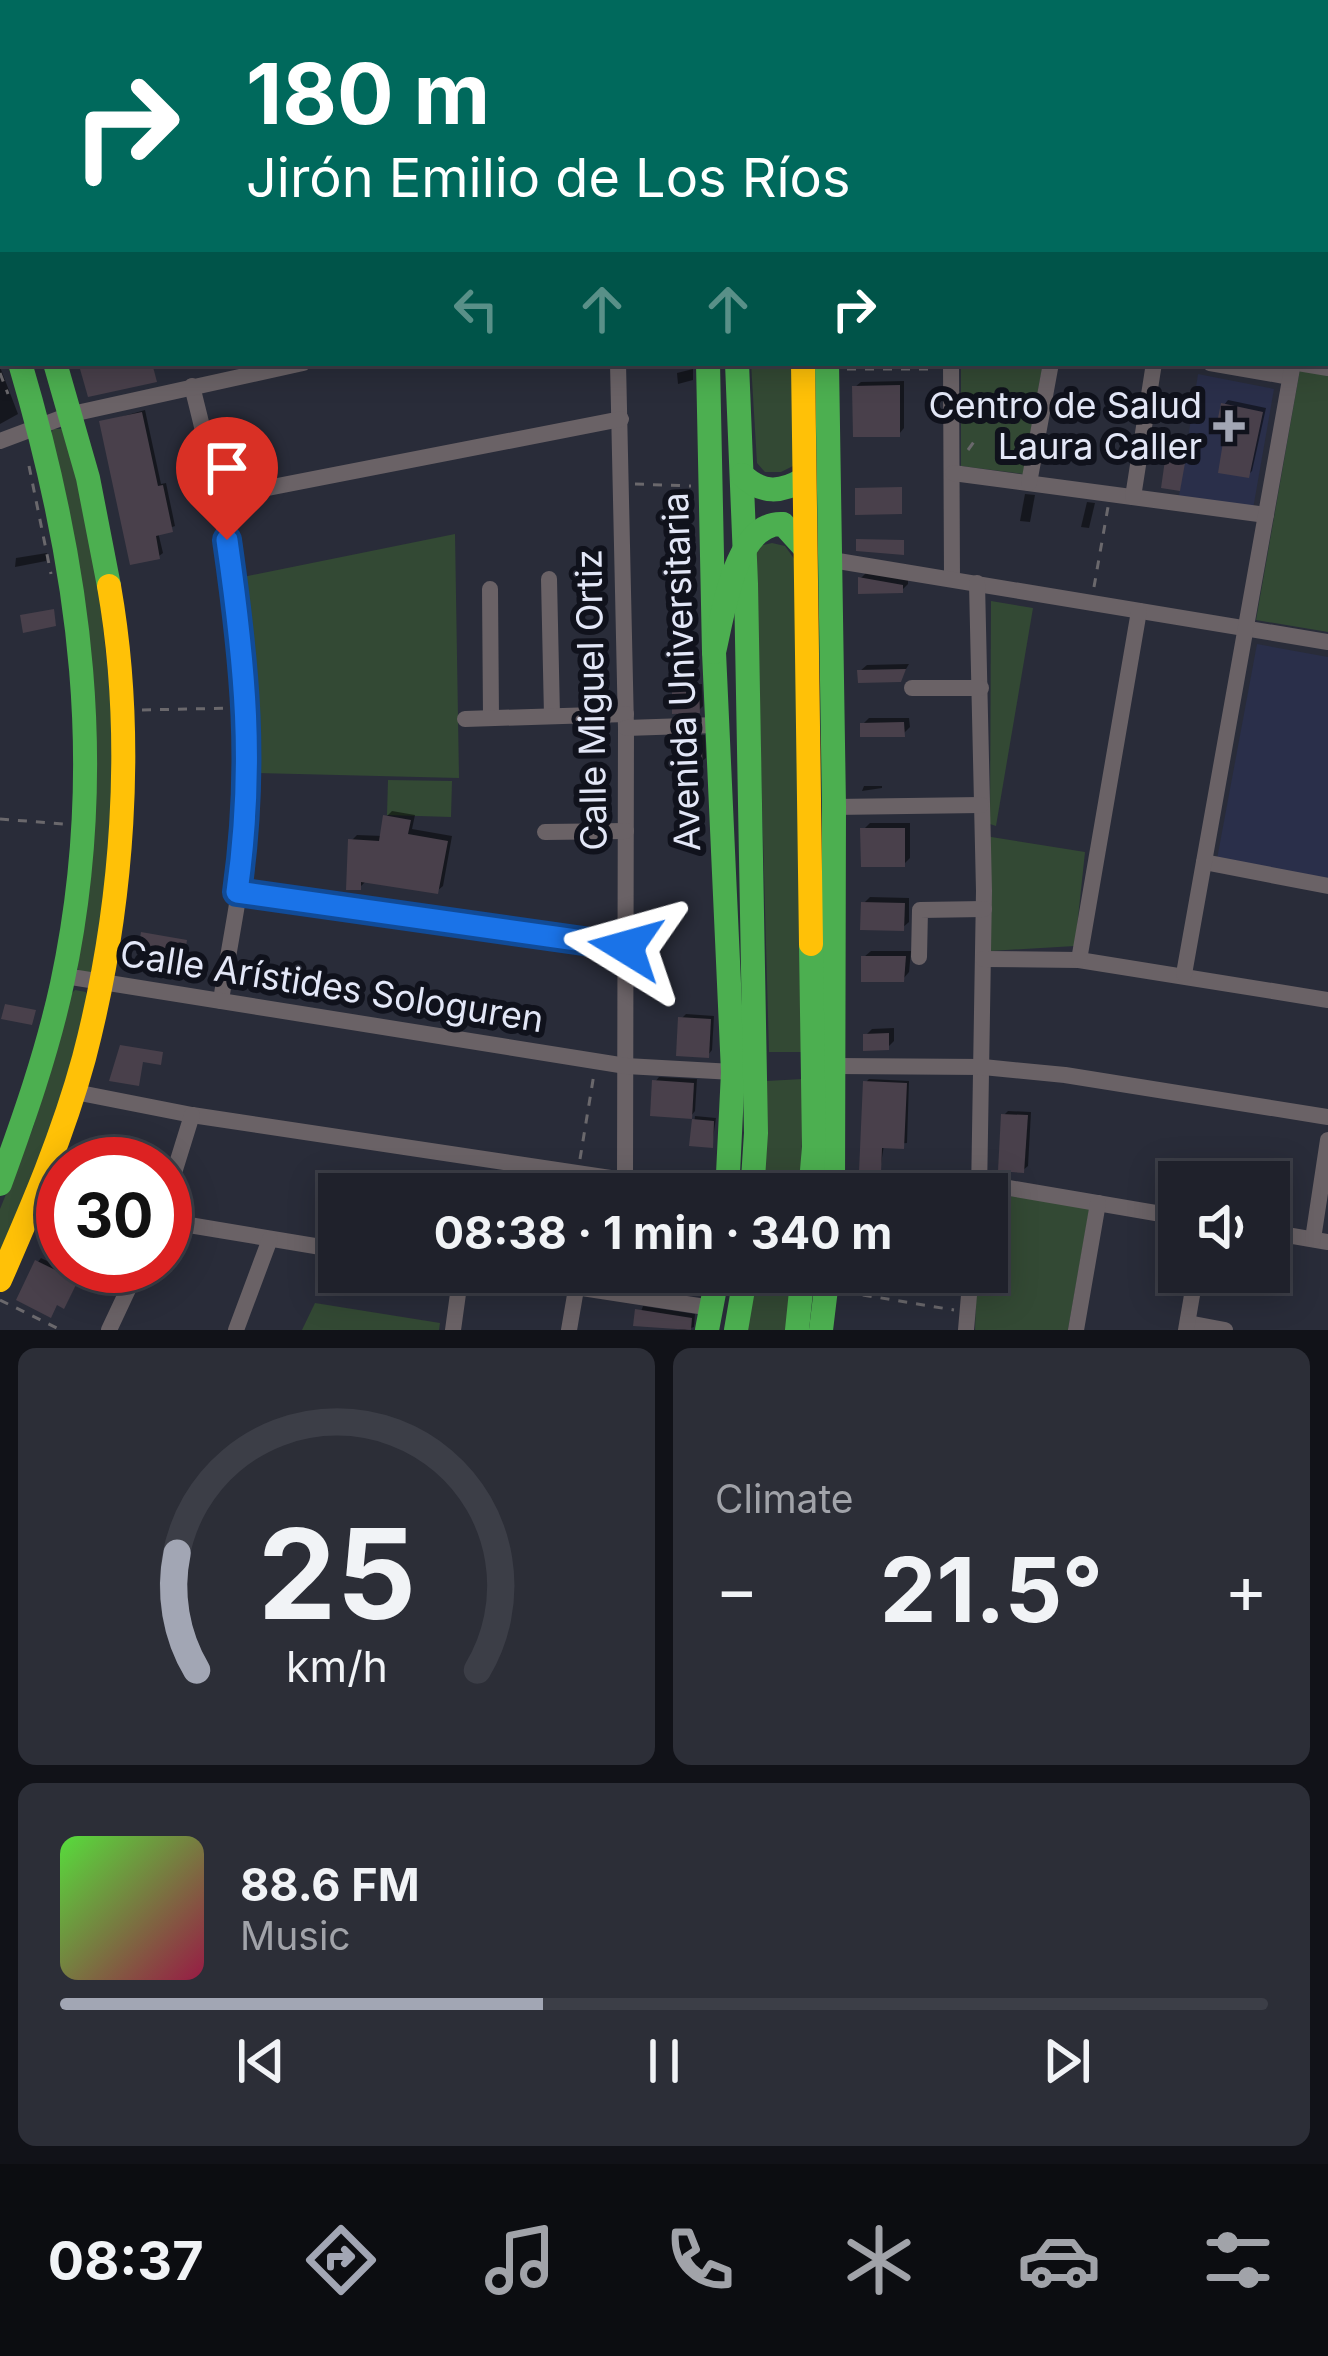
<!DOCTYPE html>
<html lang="en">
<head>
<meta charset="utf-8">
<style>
  :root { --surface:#1f212b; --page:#2c2e37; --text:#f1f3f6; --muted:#a1a3a9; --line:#3c3e47; --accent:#a2a6b4 }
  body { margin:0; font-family:Inter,sans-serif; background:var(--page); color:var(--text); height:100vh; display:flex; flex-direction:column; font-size:45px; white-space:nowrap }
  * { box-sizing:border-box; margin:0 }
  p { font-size:39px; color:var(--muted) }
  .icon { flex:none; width:66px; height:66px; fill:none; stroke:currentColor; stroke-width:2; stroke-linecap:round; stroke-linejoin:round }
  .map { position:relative; height:1330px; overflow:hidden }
  .sheet { display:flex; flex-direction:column; gap:18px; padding:18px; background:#111218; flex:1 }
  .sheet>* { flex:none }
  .banner { position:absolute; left:0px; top:0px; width:1329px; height:366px; box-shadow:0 6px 30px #0003,0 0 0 3px var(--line); background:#00695c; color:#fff; overflow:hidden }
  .fabs { position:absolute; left:1158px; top:1161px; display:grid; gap:24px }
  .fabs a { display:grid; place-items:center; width:132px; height:132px; border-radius:0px; background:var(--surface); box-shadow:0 6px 30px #0003,0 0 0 3px var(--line); font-size:60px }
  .speed { position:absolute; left:36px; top:1137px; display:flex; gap:24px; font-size:60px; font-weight:700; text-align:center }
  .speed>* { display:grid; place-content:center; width:156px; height:156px; border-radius:50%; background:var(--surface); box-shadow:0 6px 30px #0003,0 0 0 3px var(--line); line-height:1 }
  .speed .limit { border:18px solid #d22; background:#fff; color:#111 }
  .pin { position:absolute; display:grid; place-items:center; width:102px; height:102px; color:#fff; margin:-123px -51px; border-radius:50% 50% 50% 0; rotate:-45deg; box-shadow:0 0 12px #0007 }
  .pin .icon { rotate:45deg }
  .me { position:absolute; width:132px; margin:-66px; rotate:278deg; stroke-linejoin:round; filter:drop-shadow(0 0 9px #0008) }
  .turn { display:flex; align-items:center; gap:42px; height:252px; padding:0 48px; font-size:54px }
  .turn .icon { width:156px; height:156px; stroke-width:2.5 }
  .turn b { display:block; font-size:84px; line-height:102px }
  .lanes { display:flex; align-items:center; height:114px; padding:0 48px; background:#0003; justify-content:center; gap:60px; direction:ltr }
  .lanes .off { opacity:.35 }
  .big { font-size:90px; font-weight:700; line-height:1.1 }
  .sheet .card { flex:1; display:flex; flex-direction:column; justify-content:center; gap:18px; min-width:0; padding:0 42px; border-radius:18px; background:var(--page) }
  .sheet .dial { align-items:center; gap:0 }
  .dial svg { height:312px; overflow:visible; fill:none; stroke:var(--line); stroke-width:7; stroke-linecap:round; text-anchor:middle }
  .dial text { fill:var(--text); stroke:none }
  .song { display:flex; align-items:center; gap:36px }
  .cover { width:144px; height:144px; border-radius:18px; background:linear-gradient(135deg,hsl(110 70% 55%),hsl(340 70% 35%)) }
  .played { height:12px; border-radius:6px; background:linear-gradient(90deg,var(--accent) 40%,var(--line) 40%) }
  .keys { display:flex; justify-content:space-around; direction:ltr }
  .heat { display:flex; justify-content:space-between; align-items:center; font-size:66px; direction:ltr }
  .sheet .tiles { flex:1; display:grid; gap:18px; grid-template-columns:1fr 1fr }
  .card:last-child { grid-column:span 2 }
  .trip { position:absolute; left:318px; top:1173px; width:690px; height:120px; border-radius:0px; background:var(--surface); box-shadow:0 6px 30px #0003,0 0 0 3px var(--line); font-weight:700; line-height:120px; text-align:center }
  .tabs { display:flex; height:192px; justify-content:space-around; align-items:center; background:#0c0d11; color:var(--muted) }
  .tabs .icon { width:84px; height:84px }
  .tabs .selected { color:var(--accent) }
  .tabs b { font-size:54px; color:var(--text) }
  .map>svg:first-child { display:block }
  .built { fill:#2a2f4a }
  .green { fill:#334934 }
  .shadow { fill:#0007 }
  .building { fill:#49404b }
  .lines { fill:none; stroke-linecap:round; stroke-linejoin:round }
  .path { stroke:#6a686c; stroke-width:3; stroke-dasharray:9 9; stroke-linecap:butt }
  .street { stroke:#6a6266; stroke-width:16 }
  .fast { stroke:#4caf50; stroke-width:24 }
  .slow { stroke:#ffc107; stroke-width:24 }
  .jam { stroke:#c62828; stroke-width:24 }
  .route-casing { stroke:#114b97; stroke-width:30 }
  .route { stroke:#1a73e8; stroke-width:21 }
  .poi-dot { fill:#a2a6b4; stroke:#10121c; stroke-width:4.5 }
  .labels { text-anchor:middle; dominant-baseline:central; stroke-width:12; stroke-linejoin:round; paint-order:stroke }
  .poi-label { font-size:36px; fill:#e3e7f7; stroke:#10121c; text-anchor:end }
  .street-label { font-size:36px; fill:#e3e7f7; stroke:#10121c }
</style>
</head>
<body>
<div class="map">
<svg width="1328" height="1330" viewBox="0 0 1328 1330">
  <rect width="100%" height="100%" fill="#292c39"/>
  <g class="built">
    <polygon points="1198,374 1274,389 1253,509 1179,496"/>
    <polygon points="1257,644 1328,657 1328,879 1217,859"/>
  </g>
  <g class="green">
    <polygon points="751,363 794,363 793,466 781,472 765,472 757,463"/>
    <polygon points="961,363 1043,363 1023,474 961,466"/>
    <polygon points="1300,369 1328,375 1328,632 1256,620"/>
    <polygon points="53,429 64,429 94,546 115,736 110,875 91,974 82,974 77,968 90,866 49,438"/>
    <polygon points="455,534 459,778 257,773 251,679 238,578"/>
    <polygon points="772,543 785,546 795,560 804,1052 769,1052 755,547"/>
    <polygon points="991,601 1033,608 996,826 990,824"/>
    <polygon points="388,780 452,781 451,817 387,815"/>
    <polygon points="985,836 1085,852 1075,946 990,951"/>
    <polygon points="75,990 86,992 88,998 51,1136 0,1257 0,1209 33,1128 70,995"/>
    <polygon points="803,1079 801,1194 761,1194 766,1081"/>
    <polygon points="985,1193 1090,1206 1068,1330 975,1330 977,1272 987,1272"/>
    <polygon points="755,1272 795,1272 789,1330 747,1330"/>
    <polygon points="315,1303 440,1323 439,1330 302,1330"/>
  </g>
  <g class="shadow">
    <polygon points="1328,289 1328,354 1326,354"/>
    <polygon points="0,367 18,414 0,424"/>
    <polygon points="693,369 693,380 678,384 677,373"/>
    <polygon points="904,381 904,428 899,434 855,387 861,382"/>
    <polygon points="1228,400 1266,408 1252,471 1248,475 1229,427 1224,405"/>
    <polygon points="145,410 161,484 166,483 175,526 158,532 163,553 159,556 103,422"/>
    <polygon points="1025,494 1035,495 1030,522 1020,521"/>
    <polygon points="1087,502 1095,503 1089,528 1081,527"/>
    <polygon points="47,553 46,561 15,567 16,558"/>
    <polygon points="867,572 908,579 908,584 902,590 861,578"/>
    <polygon points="909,664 900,679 860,671 867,665"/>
    <polygon points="702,684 703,706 699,710 675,689 679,685"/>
    <polygon points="869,718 909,718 910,727 903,734 863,724"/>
    <polygon points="705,735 706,758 701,762 679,740 683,736"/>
    <polygon points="864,786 882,786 882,788 862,791"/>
    <polygon points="392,811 415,815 412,829 452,836 443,886 437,891 367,880 360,887 351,841 357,835 383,836 386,817"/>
    <polygon points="870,823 910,823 910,858 904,864 863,830"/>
    <polygon points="870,897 909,898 909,922 902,928 864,903"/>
    <polygon points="871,951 911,951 909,972 903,979 864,957"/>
    <polygon points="686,1014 714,1016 712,1050 708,1055 681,1019"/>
    <polygon points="894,1028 894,1041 888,1047 866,1035 872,1029"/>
    <polygon points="659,1077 697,1079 695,1111 691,1116 655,1082"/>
    <polygon points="869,1079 909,1081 907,1143 884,1145 880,1170 866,1082"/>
    <polygon points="1008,1111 1031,1112 1028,1166 1023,1170 1004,1115"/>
    <polygon points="695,1116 716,1118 712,1145 692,1143"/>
    <polygon points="41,1258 80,1277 67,1302 38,1262"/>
    <polygon points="669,1272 703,1272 698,1279 669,1276"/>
    <polygon points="857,1272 899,1274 897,1286 890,1292 855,1274"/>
    <polygon points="643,1306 695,1314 694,1327 685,1330 637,1323"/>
  </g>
  <g class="building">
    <polygon points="102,363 152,363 157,382 88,397 80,369"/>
    <polygon points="900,385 900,437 853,437 852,386"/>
    <polygon points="1221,403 1263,412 1249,478 1218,473 1225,430 1216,428"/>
    <polygon points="142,412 158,486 163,485 173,532 156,536 160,559 130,565 99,421"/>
    <polygon points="1165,460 1185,463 1180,491 1161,488"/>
    <polygon points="902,487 902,514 855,515 855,488"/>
    <polygon points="856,539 904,540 904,555 856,551"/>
    <polygon points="858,577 903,585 903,593 858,594"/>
    <polygon points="54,609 56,626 23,633 20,615"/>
    <polygon points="906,669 901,682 858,683 857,670"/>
    <polygon points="672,688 699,688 700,713 672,714"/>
    <polygon points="904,722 905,737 860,737 860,723"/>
    <polygon points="701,738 703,765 674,765 676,739"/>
    <polygon points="383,815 411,820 408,834 448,841 438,894 361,882 361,890 346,890 348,839 379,841"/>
    <polygon points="860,828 905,828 905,867 861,867"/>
    <polygon points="861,902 905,903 904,931 860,930"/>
    <polygon points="141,932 187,940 181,977 135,970"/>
    <polygon points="861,956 906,956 904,982 861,982"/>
    <polygon points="5,1004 36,1010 32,1025 1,1019"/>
    <polygon points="678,1017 711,1019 709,1058 676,1056"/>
    <polygon points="889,1033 889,1050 863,1051 863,1034"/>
    <polygon points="120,1045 163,1052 161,1065 143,1062 139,1086 109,1081"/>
    <polygon points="652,1080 694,1083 692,1119 650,1116"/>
    <polygon points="863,1081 907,1083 904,1149 882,1148 881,1173 859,1172"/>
    <polygon points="1001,1114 1028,1115 1024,1173 998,1171"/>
    <polygon points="692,1119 714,1121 713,1148 689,1146"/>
    <polygon points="35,1260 78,1281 64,1309 57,1305 51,1318 16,1300"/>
    <polygon points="852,1273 894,1279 891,1295 850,1289"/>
    <polygon points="635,1309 692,1318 691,1330 633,1326"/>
  </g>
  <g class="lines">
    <g class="path">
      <polyline points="847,369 933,369"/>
      <polyline points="0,373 8,394"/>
      <polyline points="968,450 976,439"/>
      <polyline points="29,466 51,574"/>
      <polyline points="635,484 691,486"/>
      <polyline points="1094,587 1108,507"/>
      <polyline points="142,710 234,708"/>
      <polyline points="0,819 64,824"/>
      <polyline points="580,1159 594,1074"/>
      <polyline points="845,1292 954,1310"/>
      <polyline points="0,1300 61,1330"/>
    </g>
    <g class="street">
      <polyline points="77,0 78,3"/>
      <polyline points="212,0 213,3"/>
      <polyline points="324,0 325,3"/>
      <polyline points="442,0 443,3"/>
      <polyline points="557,0 558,3"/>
      <polyline points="943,0 943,3"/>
      <polyline points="1137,0 1151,3"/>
      <polyline points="1326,39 1328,40"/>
      <polyline points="0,46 3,45"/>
      <polyline points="1326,123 1328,124"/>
      <polyline points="618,363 626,728 625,1179"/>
      <polyline points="951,363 952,578"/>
      <polyline points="1210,363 1290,377"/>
      <polyline points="1298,363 1328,368"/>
      <path d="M192,386C227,524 255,667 248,811C245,874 230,938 221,1001"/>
      <polyline points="0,441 72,414 303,363"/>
      <polyline points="953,473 1266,515"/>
      <polyline points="1029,483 1051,363"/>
      <polyline points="221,497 621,419"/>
      <polyline points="1133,497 1154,363"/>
      <polyline points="832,560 1328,642"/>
      <polyline points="549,579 552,716"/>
      <polyline points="977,583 984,891 979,1194"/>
      <polyline points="490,589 491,718"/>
      <polyline points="912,688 981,688"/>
      <polyline points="465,719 626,714"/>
      <polyline points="626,728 716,725"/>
      <polyline points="834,807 981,805"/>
      <polyline points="545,832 626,831"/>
      <polyline points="1204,862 1328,886"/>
      <polyline points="237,892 626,947"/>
      <polyline points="919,957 920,910 984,909"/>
      <polyline points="983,959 1079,960 1328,1000"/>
      <polyline points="1079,960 1139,611"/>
      <polyline points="1184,974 1293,363"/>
      <polyline points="65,976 626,1066 733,1072"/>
      <polyline points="836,1066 983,1067 1065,1075 1328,1117"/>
      <polyline points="75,1092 192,1115 717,1194"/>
      <polyline points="980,1183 1179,1217"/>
      <polyline points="165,1202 192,1115"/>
      <polyline points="165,1221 339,1250"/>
      <polyline points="1269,1232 1328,1242"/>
      <polyline points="1313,1239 1328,1140"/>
      <polyline points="477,1272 712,1308"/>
      <polyline points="1188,1323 1225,1330"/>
      <polyline points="109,1330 139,1266"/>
      <polyline points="236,1330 270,1239"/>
      <polyline points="453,1330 461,1272"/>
      <polyline points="569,1330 576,1289"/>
      <polyline points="966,1330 971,1272"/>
      <polyline points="1076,1330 1098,1203"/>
      <polyline points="1186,1330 1196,1272"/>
    </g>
    <g class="fast">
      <polyline points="705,0 705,3"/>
      <polyline points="725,0 725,3"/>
      <polyline points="797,0 797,3"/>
      <polyline points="820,0 820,3"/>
      <polyline points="1326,223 1328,224"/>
      <polyline points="0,269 3,268"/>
      <polyline points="0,301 3,311"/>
      <polyline points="55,363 88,478 109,586"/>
      <polyline points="708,363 714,652 733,1072 727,1194"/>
      <polyline points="737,363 746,584 756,1133 752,1194"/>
      <polyline points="827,363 834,807 833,1194"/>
      <path d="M742,475C762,494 781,493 804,479"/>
      <path d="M714,652C723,615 735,521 783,524L803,546"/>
      <path d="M0,1184C24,1118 47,1053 62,984C108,770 81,569 20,363"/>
      <polyline points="810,1194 814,1147 811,944"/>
      <polyline points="707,1330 718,1272"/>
      <polyline points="736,1330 746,1272"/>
      <polyline points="797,1330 803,1272"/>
      <polyline points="821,1330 828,1272"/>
    </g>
    <g class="slow">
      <polyline points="1326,261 1328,262"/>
      <polyline points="803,363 811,944"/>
      <path d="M0,1280C32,1207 63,1135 84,1058C123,909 136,739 109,586"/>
    </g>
    <polyline class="jam" points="0,181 3,191"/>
  </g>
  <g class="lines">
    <g class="route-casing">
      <path id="route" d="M227,540C245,665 255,765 237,892L626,947"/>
    </g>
    <use href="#route" class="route"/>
  </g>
  <path class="poi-dot" d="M1223 408h12v12h12v12h-12v12h-12v-12h-12v-12h12z"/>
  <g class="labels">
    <g class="poi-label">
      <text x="1202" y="405">Centro de Salud<tspan x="1202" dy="41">Laura Caller</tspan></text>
    </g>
    <g class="street-label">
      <text transform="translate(681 672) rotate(-92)">Avenida Universitaria</text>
      <text transform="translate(591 700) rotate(-91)">Calle Miguel Ortiz</text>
      <text transform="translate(332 986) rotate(9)">Calle Arístides Sologuren</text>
    </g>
  </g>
</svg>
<div class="fabs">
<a><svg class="icon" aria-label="sound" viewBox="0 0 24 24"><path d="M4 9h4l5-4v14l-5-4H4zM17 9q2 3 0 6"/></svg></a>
</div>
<div class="speed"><div class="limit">30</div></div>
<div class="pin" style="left:227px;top:540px;background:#d93025"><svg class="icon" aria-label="arrive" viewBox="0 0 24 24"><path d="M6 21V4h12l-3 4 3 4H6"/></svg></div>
<svg class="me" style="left:626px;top:947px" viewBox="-20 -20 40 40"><path d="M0-17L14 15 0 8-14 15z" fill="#1a73e8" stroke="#fff" stroke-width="4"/></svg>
<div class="trip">08:38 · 1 min · 340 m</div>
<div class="banner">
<div class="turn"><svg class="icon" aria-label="right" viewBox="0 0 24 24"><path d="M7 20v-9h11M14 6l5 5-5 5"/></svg><div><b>180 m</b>Jirón Emilio de Los Ríos</div></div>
<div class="lanes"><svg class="icon off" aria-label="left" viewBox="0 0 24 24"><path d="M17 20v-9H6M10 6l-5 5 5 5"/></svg><svg class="icon off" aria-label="ahead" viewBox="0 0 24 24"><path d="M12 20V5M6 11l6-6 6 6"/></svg><svg class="icon off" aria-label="ahead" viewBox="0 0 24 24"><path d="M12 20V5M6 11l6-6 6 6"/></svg><svg class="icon" aria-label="right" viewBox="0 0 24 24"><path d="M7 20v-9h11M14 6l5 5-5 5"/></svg></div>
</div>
</div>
<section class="sheet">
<div class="tiles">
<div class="card dial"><svg viewBox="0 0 100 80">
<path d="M14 69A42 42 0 1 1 86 69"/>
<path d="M14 69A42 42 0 0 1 9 39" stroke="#a2a6b4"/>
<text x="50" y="56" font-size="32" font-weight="700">25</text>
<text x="50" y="72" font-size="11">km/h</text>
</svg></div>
<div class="card"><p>Climate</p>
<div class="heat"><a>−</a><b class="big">21.5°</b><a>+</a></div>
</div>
<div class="card">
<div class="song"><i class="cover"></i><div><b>88.6 FM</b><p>Music</p></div></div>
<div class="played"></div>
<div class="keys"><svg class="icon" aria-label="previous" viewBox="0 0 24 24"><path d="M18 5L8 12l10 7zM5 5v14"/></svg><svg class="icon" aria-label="pause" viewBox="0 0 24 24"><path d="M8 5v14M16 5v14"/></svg><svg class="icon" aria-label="next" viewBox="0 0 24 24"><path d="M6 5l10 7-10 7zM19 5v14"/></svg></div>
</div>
</div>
</section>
<nav class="tabs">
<b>08:37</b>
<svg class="icon selected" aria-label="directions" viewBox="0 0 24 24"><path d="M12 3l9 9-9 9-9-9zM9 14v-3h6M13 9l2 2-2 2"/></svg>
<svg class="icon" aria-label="music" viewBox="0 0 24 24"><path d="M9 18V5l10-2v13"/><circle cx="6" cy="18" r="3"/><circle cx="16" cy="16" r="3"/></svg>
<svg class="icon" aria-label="phone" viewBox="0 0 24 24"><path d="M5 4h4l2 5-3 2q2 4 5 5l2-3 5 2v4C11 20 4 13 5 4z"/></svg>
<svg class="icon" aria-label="climate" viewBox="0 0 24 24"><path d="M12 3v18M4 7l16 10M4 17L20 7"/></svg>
<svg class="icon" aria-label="car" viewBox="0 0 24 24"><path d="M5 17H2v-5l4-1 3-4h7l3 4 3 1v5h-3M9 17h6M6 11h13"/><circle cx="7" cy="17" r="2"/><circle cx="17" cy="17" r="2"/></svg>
<svg class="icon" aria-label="filters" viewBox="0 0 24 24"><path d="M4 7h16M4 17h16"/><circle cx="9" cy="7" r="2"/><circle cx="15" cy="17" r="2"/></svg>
</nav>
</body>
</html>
